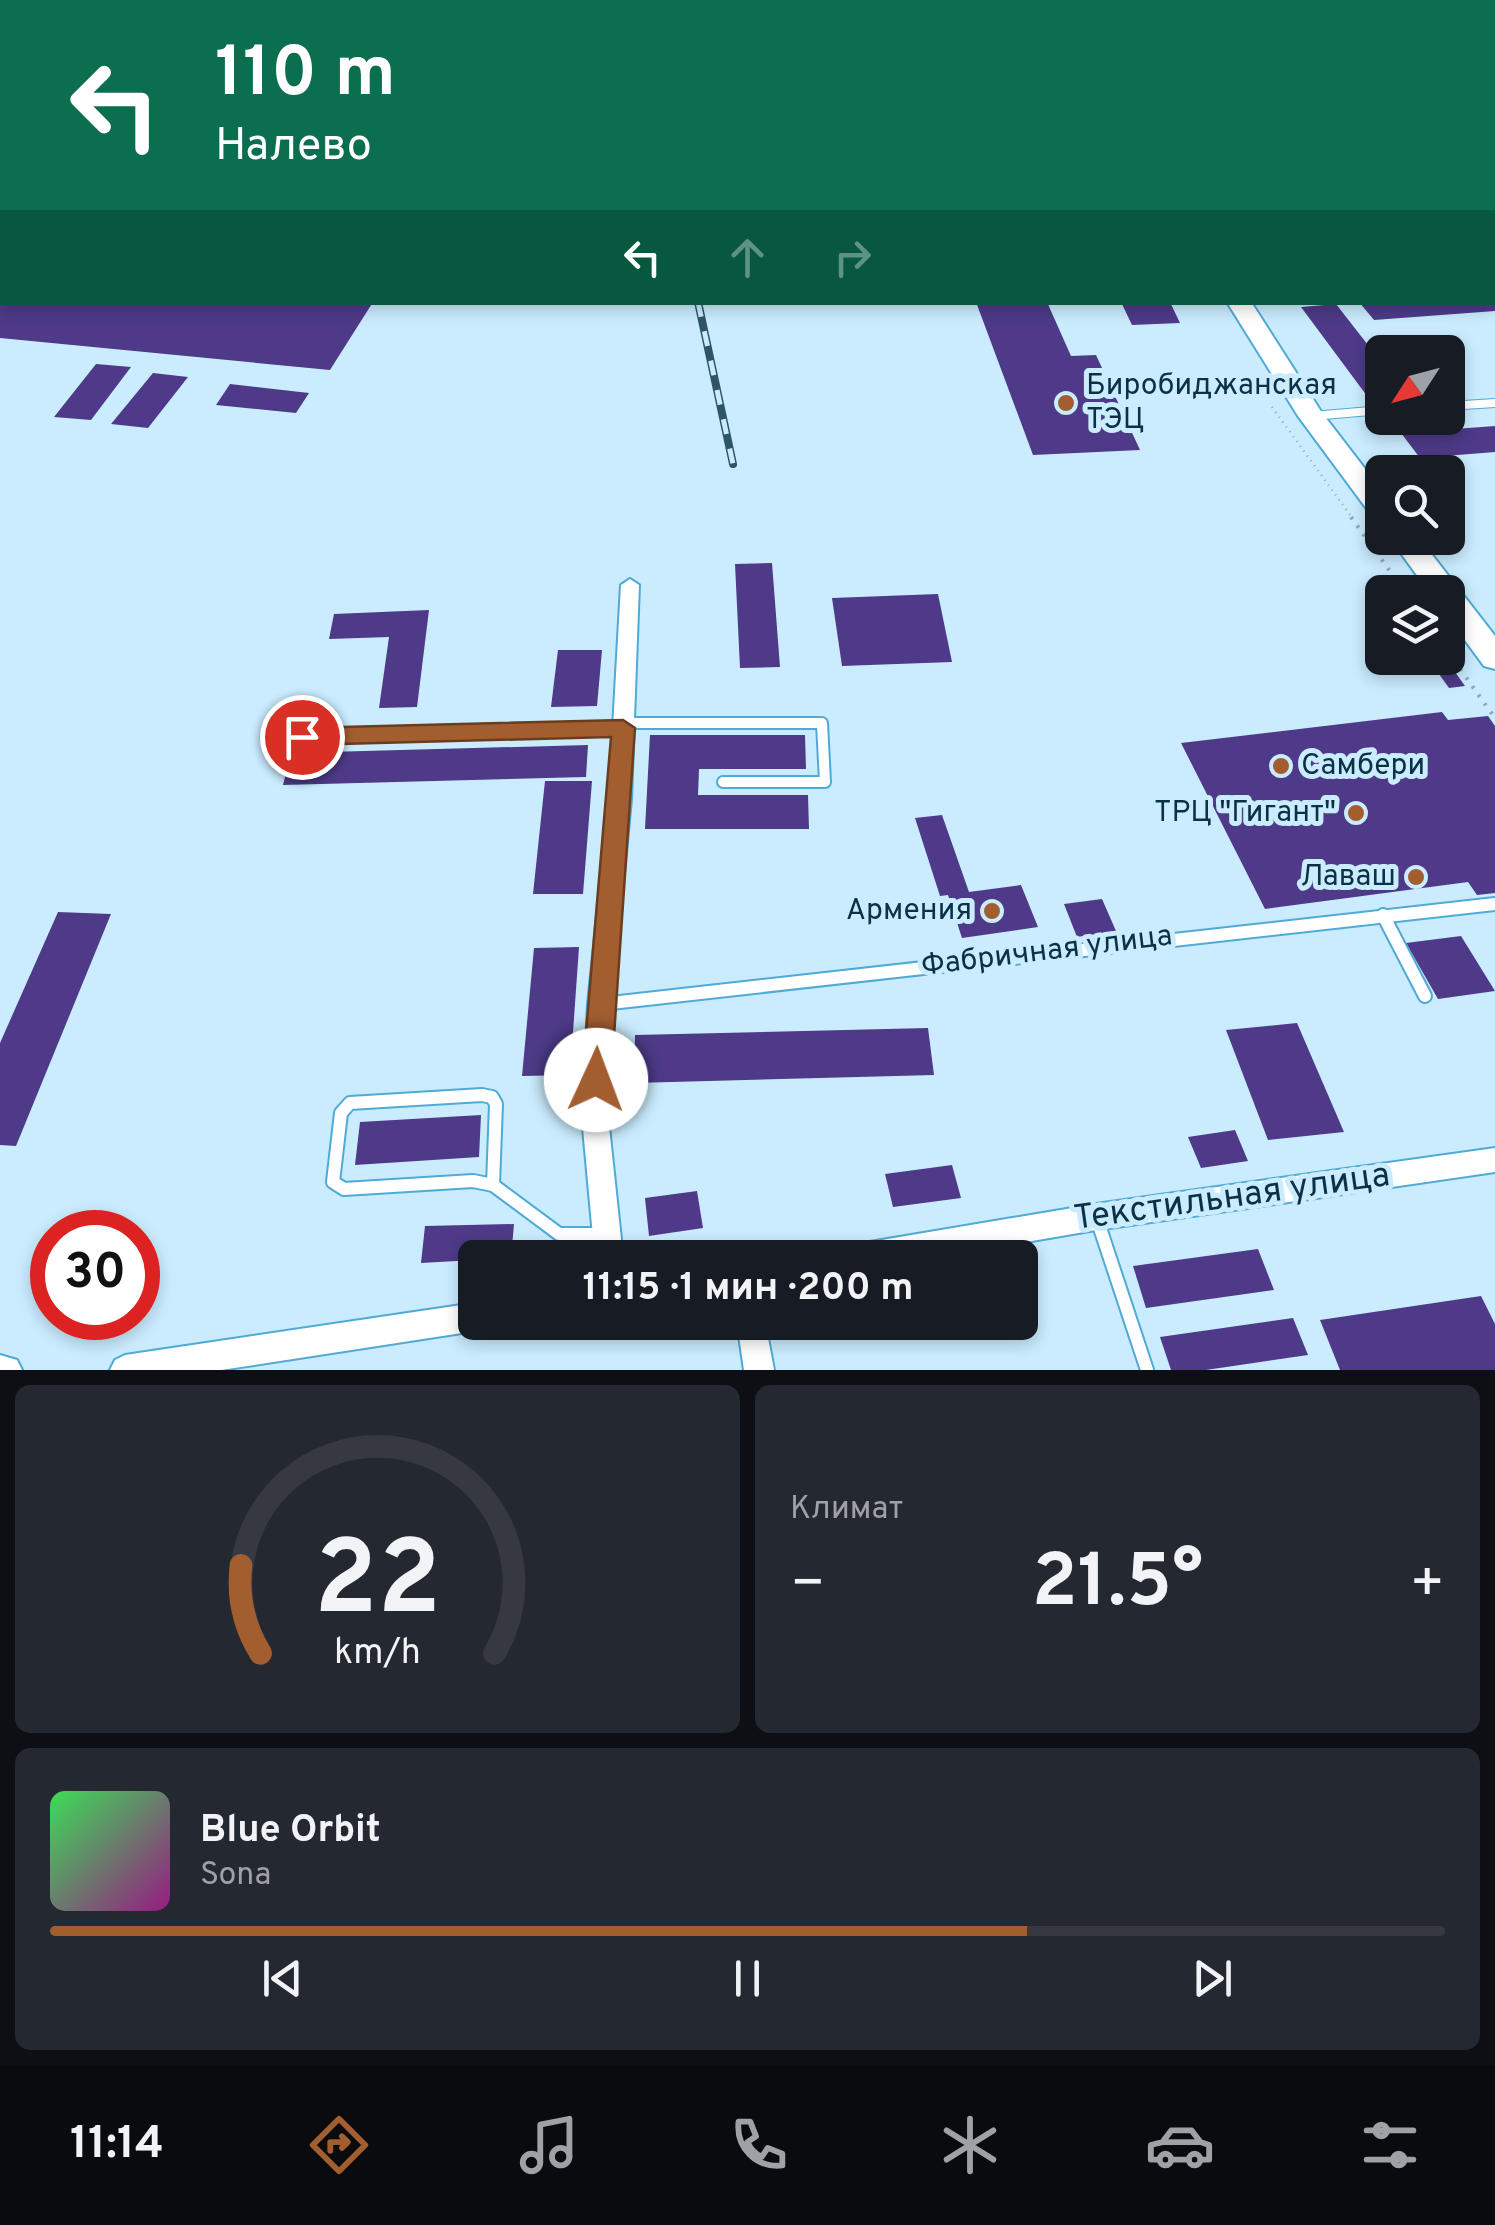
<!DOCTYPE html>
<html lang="ru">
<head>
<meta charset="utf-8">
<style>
  :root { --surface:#171b24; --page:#242831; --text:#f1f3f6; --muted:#9ea1a6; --line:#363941; --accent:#a35e30 }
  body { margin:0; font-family:Overpass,sans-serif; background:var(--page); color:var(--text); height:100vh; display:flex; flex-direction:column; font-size:38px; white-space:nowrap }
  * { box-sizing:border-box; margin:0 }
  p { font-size:32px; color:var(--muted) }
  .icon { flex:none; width:55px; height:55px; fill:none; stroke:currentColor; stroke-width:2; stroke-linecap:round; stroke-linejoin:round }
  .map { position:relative; height:1370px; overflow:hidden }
  .sheet { display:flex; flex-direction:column; gap:15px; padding:15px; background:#0d0f14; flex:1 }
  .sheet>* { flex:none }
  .banner { position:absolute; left:0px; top:0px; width:1495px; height:305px; box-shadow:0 5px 15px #0003; background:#0b6e4f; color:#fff; overflow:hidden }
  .needle { width:65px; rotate:234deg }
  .buttons { position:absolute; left:1365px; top:335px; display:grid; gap:20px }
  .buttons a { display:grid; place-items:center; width:100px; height:100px; border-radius:15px; background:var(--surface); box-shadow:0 5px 15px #0003; font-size:50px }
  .speed { position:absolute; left:30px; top:1210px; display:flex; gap:20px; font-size:50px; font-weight:700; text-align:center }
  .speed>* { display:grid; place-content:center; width:130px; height:130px; border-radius:50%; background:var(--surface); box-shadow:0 5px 15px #0003; line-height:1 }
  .speed .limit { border:15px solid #d22; background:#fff; color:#111 }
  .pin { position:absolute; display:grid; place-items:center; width:85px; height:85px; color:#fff; margin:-42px; border:5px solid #fff; border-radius:50%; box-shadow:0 2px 10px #0007 }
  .me { position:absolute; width:110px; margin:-55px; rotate:2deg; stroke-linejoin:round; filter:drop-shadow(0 0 8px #0008) }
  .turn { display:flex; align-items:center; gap:35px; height:210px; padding:0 50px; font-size:45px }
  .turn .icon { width:130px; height:130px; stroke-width:2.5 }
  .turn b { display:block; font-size:70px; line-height:85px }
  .lanes { display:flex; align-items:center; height:95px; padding:0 50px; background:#0003; justify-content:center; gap:50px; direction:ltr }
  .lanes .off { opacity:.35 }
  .big { font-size:75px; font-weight:700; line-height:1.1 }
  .sheet .tile { flex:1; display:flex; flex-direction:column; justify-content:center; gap:15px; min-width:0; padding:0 35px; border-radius:15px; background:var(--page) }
  .sheet .dial { align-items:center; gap:0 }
  .dial svg { height:260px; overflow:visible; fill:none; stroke:var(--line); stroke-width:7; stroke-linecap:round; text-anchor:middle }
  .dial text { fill:var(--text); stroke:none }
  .song { display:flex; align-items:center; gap:30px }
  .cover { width:120px; height:120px; border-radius:15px; background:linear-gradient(135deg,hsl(130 70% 55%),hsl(310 70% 35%)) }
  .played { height:10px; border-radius:5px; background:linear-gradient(90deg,var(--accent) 70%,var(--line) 70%) }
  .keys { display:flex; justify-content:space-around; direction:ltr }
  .heat { display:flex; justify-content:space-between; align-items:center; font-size:55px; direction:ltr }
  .sheet .tiles { flex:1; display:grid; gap:15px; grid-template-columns:1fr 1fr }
  .tile:last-child { grid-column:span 2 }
  .trip { position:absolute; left:458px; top:1240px; width:580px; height:100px; border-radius:15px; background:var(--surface); box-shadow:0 5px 15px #0003; font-weight:700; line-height:100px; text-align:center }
  .tab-bar { display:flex; height:160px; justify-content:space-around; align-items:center; background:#090b0e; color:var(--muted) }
  .tab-bar .icon { width:70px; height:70px }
  .tab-bar .active { color:var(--accent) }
  .tab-bar b { font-size:45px; color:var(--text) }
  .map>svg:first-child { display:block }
  .building { fill:#4e3a88 }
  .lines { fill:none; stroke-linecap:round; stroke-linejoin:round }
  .lane-far2-casing { stroke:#4faad6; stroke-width:10 }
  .lane-far1-casing { stroke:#4faad6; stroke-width:14 }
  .lane-casing { stroke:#4faad6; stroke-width:16 }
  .street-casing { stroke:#4faad6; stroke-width:4 }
  .secondary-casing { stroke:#4faad6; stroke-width:4 }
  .primary-casing { stroke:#4faad6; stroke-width:4 }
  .path-far1 { stroke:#88acbe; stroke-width:2.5; stroke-dasharray:1 5; stroke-linecap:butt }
  .path { stroke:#88acbe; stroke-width:4; stroke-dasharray:2.5 8; stroke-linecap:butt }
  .lane-far2 { stroke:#fff; stroke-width:8 }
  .lane-far1 { stroke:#fff; stroke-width:10 }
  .lane { stroke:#fff; stroke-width:12 }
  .street { fill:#fff; fill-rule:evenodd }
  .secondary { fill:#fff; fill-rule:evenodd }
  .primary { fill:#fff; fill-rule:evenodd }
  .rail-far1-casing { stroke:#2e5567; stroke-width:6 }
  .rail-casing { stroke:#2e5567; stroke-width:8 }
  .rail-far1 { stroke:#caecfe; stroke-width:4; stroke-dasharray:11; stroke-linecap:butt }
  .rail { stroke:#caecfe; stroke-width:5; stroke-dasharray:15; stroke-linecap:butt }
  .route { fill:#a35e30; stroke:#6a3d1f; stroke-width:2.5 }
  .poi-dot { fill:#a35e30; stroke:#caecfe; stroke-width:4 }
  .labels { text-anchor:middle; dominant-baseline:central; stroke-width:10; stroke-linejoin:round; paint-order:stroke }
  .poi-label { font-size:30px; fill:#0a3244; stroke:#caecfe; text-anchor:end }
  .street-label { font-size:30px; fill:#0a3244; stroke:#caecfe }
  .near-street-label { font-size:35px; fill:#0a3244; stroke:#caecfe }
</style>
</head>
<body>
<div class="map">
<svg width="1495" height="1370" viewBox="0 0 1495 1370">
  <rect width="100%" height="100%" fill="#caecfe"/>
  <g class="building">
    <polygon points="0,302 373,302 330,370 0,338"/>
    <polygon points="976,302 1047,302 1071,356 1096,355 1140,450 1033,455"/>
    <polygon points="1121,302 1170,302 1180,323 1132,325"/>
    <polygon points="1359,302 1495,302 1495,311 1374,320"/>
    <polygon points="1336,304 1382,363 1382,403 1373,404 1301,307"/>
    <polygon points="96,364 131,367 91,420 54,417"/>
    <polygon points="153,373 188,377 148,428 111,424"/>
    <polygon points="230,384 309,393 296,413 216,405"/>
    <polygon points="1495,426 1495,452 1420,458 1401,433"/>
    <polygon points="772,563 780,667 740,668 735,564"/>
    <polygon points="938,594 952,662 842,666 832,598"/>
    <polygon points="429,610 417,707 379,708 389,637 329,639 334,614"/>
    <polygon points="558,650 602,650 597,706 551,707"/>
    <polygon points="1450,665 1465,686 1449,688 1434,667"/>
    <polygon points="1442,712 1448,720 1488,716 1495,726 1495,893 1477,895 1468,882 1265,909 1181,743"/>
    <polygon points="650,735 805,735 806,769 699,769 698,795 808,795 809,829 645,829"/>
    <polygon points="588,745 586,777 283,785 291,753"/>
    <polygon points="545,781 592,781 583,894 533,894"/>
    <polygon points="942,815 969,892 1021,885 1038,927 962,938 948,895 940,896 915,818"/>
    <polygon points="1102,899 1116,931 1077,937 1064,904"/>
    <polygon points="58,912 111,914 16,1146 0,1145 0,1043"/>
    <polygon points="1461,936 1495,991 1438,999 1406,943"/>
    <polygon points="579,947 570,1075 522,1076 534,948"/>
    <polygon points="1297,1023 1344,1132 1268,1140 1226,1030"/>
    <polygon points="928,1028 934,1075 634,1083 635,1035"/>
    <polygon points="481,1115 479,1157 355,1165 360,1122"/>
    <polygon points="1235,1130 1248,1161 1201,1168 1188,1137"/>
    <polygon points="952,1165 961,1198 893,1207 885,1174"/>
    <polygon points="697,1191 703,1228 649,1236 645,1198"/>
    <polygon points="514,1224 511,1258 421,1263 425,1226"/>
    <polygon points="1258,1249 1274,1290 1146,1308 1133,1266"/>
    <polygon points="1481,1296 1495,1324 1495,1370 1340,1370 1320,1320"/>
    <polygon points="1293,1318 1308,1355 1206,1370 1171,1370 1160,1337"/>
  </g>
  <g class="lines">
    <g class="lane-far2-casing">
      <g id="lane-far2">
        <polyline points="1448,406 1495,403"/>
        <polyline points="1312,416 1382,410"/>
      </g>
    </g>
    <g class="lane-far1-casing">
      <g id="lane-far1">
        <polyline points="624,723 822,723 825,782 723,782"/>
        <polyline points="303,737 622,729"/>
      </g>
    </g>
    <g class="lane-casing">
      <g id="lane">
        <polyline points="1383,915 1425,996"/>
        <polyline points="602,1004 1495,904"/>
        <polygon points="482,1095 492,1097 496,1104 493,1185 473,1181 344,1189 333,1182 341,1113 350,1103"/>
        <polyline points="493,1185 559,1234 606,1234"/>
        <polyline points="1097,1219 1147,1370"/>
      </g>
    </g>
    <g class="street-casing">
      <g id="street">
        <polygon points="1095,0 1165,0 1094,2"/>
        <polygon points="2,128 2,138 0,139 0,129"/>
        <rect x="0" y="223" width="2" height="9"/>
        <polygon points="630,579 639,585 631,799 612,1004 608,1117 623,1258 595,1258 582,1117 588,1004 609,799 621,585"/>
        <polygon points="1495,1148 1495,1172 1096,1230 933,1258 838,1258 842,1249 852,1245 1096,1204"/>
        <polygon points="475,1303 475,1322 487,1322 485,1327 475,1331 221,1370 110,1370 115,1360 125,1355"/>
        <polygon points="737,1322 765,1322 774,1370 744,1370"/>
        <polygon points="0,1355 17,1360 22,1370 0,1370"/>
      </g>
    </g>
    <g class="secondary-casing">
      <g id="secondary">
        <polygon points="1389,0 1407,0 1408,2 1391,2"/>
        <polygon points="1492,100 1495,100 1495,114 1492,113"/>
      </g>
    </g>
    <g class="primary-casing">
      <g id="primary">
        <polygon points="1042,0 1060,0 1062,2 1044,2"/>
        <polygon points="1227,302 1251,302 1322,413 1382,491 1382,519 1372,516 1298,416"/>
        <polygon points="1390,538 1419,538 1495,636 1495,669 1484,666 1448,617 1448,592 1429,592"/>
      </g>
    </g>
    <polyline class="path-far1" points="1272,407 1353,519"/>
    <g class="path">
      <polyline points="1351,517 1405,592"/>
      <polyline points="1448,652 1495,718"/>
    </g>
    <use href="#lane-far2" class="lane-far2"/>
    <use href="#lane-far1" class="lane-far1"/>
    <use href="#lane" class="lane"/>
    <use href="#street" class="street"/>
    <use href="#secondary" class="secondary"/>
    <use href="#primary" class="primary"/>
    <g class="rail-far1-casing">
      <polyline id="rail-far1" points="66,2 70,0"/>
    </g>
    <g class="rail-casing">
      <polyline id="rail" points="698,302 733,464"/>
    </g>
    <use href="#rail-far1" class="rail-far1"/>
    <use href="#rail" class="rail"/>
  </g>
  <polygon class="route" points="623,720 635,728 611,1080 606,1088 596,1092 586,1088 582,1080 611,737 302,745 291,737 302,728"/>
  <g class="poi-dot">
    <circle cx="1066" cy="403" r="10"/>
    <circle cx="1281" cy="766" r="10"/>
    <circle cx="1356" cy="813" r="10"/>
    <circle cx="1416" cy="877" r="10"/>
    <circle cx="992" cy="911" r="10"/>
  </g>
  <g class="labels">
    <g class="poi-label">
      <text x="1086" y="386" text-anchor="start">Биробиджанская<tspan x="1086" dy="34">ТЭЦ</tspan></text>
      <text x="1301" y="766" text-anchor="start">Самбери</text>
      <text x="1336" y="813">ТРЦ "Гигант"</text>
      <text x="1396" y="877">Лаваш</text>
      <text x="972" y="911">Армения</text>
    </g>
    <g class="street-label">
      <text transform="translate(1047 952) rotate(-7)">Фабричная улица</text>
    </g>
    <g class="near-street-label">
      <text transform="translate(1232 1198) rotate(-8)">Текстильная улица</text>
    </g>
  </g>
</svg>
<div class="buttons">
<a><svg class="needle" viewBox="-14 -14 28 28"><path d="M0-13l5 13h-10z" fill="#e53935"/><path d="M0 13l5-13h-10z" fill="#9ea1a6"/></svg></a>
<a><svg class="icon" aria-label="search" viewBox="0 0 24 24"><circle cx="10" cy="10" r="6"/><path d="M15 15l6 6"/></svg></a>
<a><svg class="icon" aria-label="layers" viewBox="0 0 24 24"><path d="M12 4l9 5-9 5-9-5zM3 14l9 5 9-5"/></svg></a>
</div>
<div class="speed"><div class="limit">30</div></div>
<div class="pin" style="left:302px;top:737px;background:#d93025"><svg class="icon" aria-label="arrive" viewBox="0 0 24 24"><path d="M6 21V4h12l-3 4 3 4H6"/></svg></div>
<svg class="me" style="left:596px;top:1080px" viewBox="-20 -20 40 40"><circle r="19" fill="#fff"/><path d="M0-13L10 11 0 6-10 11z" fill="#a35e30"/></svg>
<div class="trip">11:15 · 1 мин · 200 m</div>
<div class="banner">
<div class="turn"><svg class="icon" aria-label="left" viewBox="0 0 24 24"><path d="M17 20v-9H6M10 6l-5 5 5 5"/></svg><div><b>110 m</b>Налево</div></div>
<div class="lanes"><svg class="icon" aria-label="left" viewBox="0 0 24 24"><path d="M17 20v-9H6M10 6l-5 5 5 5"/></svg><svg class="icon off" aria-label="ahead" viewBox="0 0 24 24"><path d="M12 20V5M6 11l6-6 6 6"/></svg><svg class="icon off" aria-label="right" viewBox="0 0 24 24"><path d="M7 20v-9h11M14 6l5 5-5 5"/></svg></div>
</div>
</div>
<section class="sheet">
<div class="tiles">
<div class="tile dial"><svg viewBox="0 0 100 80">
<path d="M14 69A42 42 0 1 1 86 69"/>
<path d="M14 69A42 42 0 0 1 8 42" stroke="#a35e30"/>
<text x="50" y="56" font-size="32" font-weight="700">22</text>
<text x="50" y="72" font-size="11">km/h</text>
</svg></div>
<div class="tile"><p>Климат</p>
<div class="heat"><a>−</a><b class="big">21.5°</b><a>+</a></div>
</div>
<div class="tile">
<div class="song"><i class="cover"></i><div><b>Blue Orbit</b><p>Sona</p></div></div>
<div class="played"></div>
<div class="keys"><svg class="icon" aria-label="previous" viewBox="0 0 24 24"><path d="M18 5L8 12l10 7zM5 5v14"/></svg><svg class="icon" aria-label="pause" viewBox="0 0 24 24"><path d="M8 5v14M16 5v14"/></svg><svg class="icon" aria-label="next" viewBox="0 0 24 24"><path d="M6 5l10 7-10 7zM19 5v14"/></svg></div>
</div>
</div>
</section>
<nav class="tab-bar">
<b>11:14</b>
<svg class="icon active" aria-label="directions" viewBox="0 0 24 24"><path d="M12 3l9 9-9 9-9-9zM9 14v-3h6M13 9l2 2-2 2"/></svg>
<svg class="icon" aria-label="music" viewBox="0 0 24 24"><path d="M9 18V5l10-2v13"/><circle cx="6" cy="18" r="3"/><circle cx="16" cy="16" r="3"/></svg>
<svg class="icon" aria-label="phone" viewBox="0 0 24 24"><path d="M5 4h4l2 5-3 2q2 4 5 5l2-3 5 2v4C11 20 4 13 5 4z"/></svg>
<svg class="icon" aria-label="climate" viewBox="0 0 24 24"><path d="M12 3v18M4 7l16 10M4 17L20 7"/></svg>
<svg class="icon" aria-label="car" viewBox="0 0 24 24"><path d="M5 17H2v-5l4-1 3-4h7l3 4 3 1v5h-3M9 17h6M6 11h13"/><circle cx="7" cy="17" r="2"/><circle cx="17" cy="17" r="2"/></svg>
<svg class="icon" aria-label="filters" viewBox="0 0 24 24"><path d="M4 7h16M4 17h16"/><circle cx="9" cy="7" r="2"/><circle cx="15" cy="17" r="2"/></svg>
</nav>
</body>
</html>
